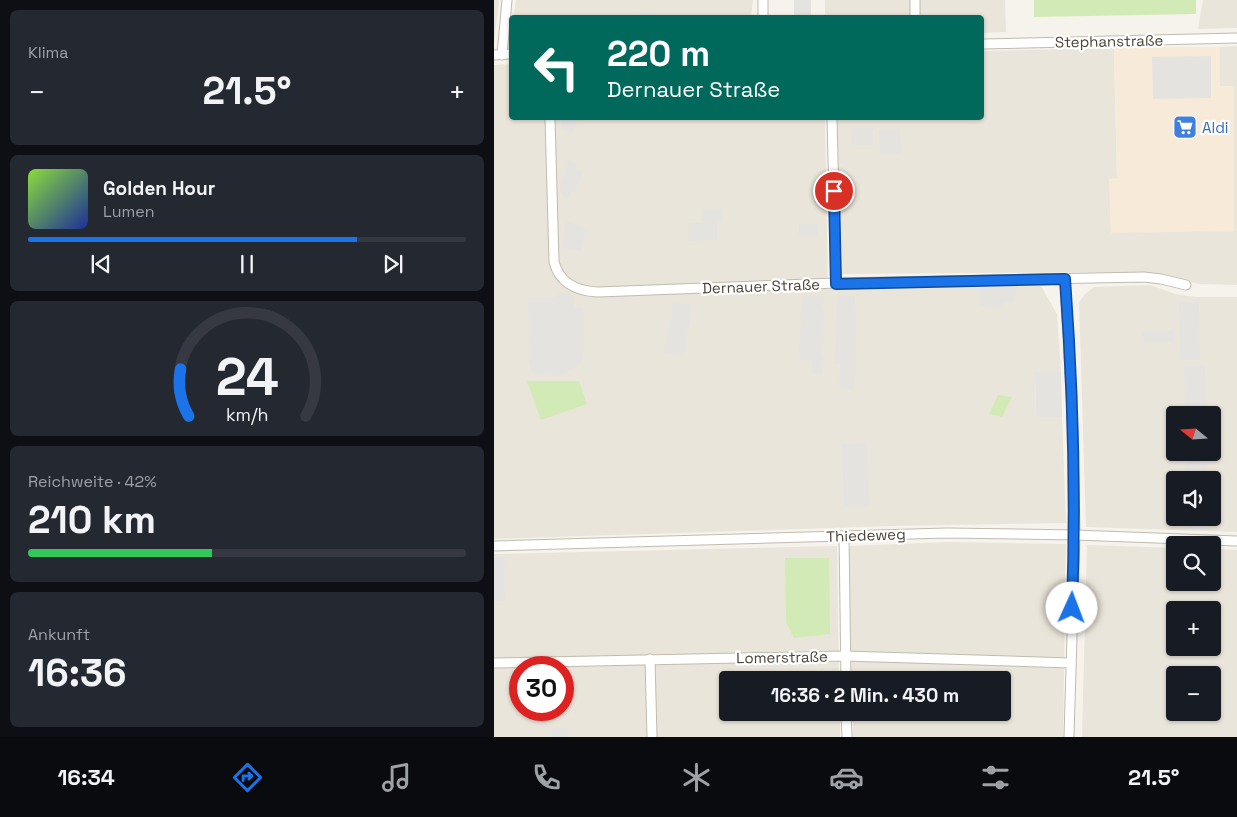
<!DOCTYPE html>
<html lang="de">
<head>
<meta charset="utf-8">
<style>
  :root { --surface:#171b24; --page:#242831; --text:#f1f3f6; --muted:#9ea1a6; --line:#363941; --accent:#1a73e8 }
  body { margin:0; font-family:"Space Grotesk",sans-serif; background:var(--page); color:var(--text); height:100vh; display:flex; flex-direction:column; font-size:19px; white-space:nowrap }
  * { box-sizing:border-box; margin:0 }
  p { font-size:16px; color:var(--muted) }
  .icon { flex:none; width:28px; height:28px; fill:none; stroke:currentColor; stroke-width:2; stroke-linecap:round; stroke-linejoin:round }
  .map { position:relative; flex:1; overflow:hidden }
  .panel { display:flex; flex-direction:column; gap:10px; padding:10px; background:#0d0f14; width:494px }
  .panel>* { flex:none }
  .guide { position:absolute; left:15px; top:15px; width:475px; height:105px; border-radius:5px; box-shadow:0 1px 4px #0004; background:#00695c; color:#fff; overflow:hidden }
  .needle { width:32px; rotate:288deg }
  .buttons { position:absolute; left:672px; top:406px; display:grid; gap:10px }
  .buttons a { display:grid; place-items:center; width:55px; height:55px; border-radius:5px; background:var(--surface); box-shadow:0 1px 4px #0004; font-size:25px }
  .speed { position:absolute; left:15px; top:656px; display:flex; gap:10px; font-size:25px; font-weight:700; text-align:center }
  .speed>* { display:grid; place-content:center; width:65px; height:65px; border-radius:50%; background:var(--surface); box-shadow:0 1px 4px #0004; line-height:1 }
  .speed .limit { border:8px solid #d22; background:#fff; color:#111 }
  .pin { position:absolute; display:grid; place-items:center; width:42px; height:42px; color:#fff; margin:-21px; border:2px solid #fff; border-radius:50%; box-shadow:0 1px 5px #0007 }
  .me { position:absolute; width:55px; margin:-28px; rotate:2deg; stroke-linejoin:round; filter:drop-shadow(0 0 4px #0008) }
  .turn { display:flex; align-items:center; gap:18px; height:105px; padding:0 15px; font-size:22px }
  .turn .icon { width:65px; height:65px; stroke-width:2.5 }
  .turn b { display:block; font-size:35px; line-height:42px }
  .big { font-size:38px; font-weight:700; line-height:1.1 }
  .panel .widget { flex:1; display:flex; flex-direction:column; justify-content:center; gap:8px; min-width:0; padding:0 18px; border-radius:8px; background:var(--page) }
  .panel .dial { align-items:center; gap:0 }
  .dial svg { height:130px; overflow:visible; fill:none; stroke:var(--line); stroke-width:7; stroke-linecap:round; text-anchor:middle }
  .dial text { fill:var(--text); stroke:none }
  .song { display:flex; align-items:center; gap:15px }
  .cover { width:60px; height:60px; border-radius:8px; background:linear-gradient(135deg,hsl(90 70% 55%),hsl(230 70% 35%)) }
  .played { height:5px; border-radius:2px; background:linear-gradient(90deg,var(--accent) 75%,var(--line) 75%) }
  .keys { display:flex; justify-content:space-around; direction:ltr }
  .heat { display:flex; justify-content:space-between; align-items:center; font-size:28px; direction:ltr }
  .charge { height:8px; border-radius:4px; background:linear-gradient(90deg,#34c759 42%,var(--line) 0) }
  .trip { position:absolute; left:225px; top:671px; width:292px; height:50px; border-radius:5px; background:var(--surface); box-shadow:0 1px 4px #0004; font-weight:700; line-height:50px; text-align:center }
  .tabs { display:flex; height:80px; justify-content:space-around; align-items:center; background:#090b0e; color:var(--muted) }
  .tabs .icon { width:35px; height:35px }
  .tabs .current { color:var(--accent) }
  .tabs b { font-size:22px; color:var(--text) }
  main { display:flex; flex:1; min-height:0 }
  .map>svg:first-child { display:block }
  .residential { fill:#eae5da; fill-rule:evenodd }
  .commercial { fill:#f7ead8 }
  .green { fill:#d2eab5 }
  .parking { fill:#e5e3e0 }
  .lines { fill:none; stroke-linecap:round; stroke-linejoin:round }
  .street-casing { stroke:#c2bbae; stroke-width:11 }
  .street { stroke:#fff; stroke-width:9 }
  .route-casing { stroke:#114b97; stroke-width:12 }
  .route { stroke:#1a73e8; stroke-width:9 }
  .labels { text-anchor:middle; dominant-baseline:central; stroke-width:4.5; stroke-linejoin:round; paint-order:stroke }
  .street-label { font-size:15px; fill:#4b4439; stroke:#fff }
  .shop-label { font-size:15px; fill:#366cbe; stroke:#fff; text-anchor:start }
</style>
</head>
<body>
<main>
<section class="panel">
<div class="widget"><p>Klima</p>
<div class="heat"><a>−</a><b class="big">21.5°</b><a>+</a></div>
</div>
<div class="widget">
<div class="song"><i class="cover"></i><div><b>Golden Hour</b><p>Lumen</p></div></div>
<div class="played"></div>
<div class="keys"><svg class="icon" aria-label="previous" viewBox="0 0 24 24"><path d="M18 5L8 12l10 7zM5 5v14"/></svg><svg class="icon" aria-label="pause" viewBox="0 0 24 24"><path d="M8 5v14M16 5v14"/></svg><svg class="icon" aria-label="next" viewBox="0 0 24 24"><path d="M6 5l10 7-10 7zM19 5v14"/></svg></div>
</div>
<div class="widget dial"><svg viewBox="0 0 100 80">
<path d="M14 69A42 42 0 1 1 86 69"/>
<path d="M14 69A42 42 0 0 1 9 40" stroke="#1a73e8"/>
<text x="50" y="56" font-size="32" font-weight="700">24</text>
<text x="50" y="72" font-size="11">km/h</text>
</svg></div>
<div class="widget"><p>Reichweite · 42%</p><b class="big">210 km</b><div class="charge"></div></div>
<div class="widget"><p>Ankunft</p><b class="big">16:36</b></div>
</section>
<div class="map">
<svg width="744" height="737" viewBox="0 0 744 737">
  <rect width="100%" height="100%" fill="#f6f3ec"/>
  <g class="residential">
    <polygon points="0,0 5,0 0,44"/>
    <polygon points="22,0 259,0 257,17 19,18"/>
    <polygon points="331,0 511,0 512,32 488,33 488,18 331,17"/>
    <polygon points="709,0 743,0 743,28 704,29"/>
    <polygon points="743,46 743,285 705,284 657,272 348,274 343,118 488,118 488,51 620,48 623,179 616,179 617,233 740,86 726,86 726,47"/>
    <polygon points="17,64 18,118 331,118 334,288 547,286 563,314 567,372 541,372 542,417 568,417 572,523 397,526 0,539 0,65"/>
    <path d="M656,285L681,294L702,297H743V532L592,527L585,302L590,295L600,287ZM681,415H719V452H681ZM681,480H719V518H681Z"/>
    <polygon points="455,542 572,544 569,737 359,737 359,713 509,712 509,680 358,680 354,546"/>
    <path d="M593,545L681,548V582H719V549L743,550V737H588ZM681,610H719V648H681ZM681,675H719V712H681Z"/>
    <path d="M343,546L345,680H234V712L346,713V737H0V554ZM26,668H69V710H26Z"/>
  </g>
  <polygon class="commercial" points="657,47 726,47 726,86 740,86 740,231 617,233 615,179 623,178 620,48"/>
  <g class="green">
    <polygon points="540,0 702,0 702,14 540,17"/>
    <polygon points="33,381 85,381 93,404 47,420"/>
    <polygon points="504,395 518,397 508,417 495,414"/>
    <polygon points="291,558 335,558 336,634 300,638 292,622"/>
  </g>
  <g class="parking">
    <rect x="300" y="0" width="17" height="17"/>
    <polygon points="162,14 162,17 104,17 104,16"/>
    <polygon points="717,56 717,98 659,99 658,57"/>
    <polygon points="68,118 84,118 79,133 67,129"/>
    <polygon points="357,128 379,128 379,145 358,145"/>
    <polygon points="406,129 407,153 385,154 384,130"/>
    <polygon points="75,160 83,163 81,169 89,172 82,193 77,192 75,198 69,196 67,182"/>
    <polygon points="228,209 229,221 207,222 207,210"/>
    <polygon points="71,221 94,229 87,252 69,247"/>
    <polygon points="223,222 223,240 196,241 195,223"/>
    <rect x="305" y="224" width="19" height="11"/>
    <polygon points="486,287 522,287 521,302 509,301 509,307 486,306"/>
    <polygon points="70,292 80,296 80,308 89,308 88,362 67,376 45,375 37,371 35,361 34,298 59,298"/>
    <polygon points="343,295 361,296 360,390 345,389 346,364 341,364"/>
    <polygon points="309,296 329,296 327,310 331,310 327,353 330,354 328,375 318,373 318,361 304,360"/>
    <polygon points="179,302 198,305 190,352 184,355 171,353"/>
    <polygon points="705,302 706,360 686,360 685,303"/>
    <polygon points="680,330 680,342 648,343 648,331"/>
    <polygon points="690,366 711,366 712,415 691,415"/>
    <polygon points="541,372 567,372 568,417 542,417"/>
    <polygon points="373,443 375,506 350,507 348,444"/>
    <rect x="692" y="453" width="21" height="27"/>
    <polygon points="693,518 714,518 715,529 693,529"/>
    <polygon points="0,558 11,558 12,601 0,601"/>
    <polygon points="58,728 74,728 75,737 58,737"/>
  </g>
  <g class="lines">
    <g class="street-casing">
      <g id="street">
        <polyline points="269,0 269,18"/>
        <polyline points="421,0 421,18"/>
        <polyline points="488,44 744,38"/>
        <polyline points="0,55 18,54"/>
        <polyline points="8,55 13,0"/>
        <path d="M56,118L60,262C66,284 83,291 104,292L342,283L650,277L667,279L692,285"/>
        <polyline points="338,118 342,283"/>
        <polyline points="571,279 579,432 581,535 575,737"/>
        <polyline points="350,536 352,680"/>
        <polyline points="0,546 453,533 581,535 744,541"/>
        <polyline points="156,659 158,737"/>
        <polyline points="0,663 351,656 577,663"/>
        <polyline points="352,712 353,737"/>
      </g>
    </g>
    <use href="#street" class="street"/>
  </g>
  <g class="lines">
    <g class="route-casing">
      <path id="route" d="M340,191L342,284L571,279C579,388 582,498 578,608"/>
    </g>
    <use href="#route" class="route"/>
  </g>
  <defs>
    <g id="supermarket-square" transform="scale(1.25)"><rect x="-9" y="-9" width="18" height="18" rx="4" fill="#3f7fe0" stroke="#fff"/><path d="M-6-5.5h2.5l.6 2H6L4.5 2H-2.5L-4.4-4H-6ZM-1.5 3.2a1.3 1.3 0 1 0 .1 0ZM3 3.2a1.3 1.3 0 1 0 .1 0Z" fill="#fff"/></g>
  </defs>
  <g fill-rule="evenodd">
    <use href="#supermarket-square" x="691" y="127"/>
  </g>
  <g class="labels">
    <g class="street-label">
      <text transform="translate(615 41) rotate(-1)">Stephanstraße</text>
      <text transform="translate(267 286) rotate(-2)">Dernauer Straße</text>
      <text transform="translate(372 535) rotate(-2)">Thiedeweg</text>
      <text transform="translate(288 657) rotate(-1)">Lomerstraße</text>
    </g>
    <g class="shop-label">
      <text x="708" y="127">Aldi</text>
    </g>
  </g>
</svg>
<div class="buttons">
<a><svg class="needle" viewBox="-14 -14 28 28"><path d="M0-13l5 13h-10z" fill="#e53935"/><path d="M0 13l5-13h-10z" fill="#9ea1a6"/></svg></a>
<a><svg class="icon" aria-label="sound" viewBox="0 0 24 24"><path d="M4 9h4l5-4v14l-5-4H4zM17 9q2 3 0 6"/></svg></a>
<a><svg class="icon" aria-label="search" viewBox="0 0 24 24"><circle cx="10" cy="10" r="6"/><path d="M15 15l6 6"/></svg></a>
<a>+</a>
<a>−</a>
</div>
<div class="speed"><div class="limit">30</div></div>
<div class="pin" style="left:340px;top:191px;background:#d93025"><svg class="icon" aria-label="arrive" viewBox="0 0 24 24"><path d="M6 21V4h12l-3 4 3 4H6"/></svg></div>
<svg class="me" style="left:578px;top:608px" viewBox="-20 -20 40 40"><circle r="19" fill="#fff"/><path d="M0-13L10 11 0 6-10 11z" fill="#1a73e8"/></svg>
<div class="trip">16:36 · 2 Min. · 430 m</div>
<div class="guide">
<div class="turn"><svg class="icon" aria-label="left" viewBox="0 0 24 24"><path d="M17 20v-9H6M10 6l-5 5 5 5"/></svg><div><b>220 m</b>Dernauer Straße</div></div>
</div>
</div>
</main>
<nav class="tabs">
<b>16:34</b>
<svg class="icon current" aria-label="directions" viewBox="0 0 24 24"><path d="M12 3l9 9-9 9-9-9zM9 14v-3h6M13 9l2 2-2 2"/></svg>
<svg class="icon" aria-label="music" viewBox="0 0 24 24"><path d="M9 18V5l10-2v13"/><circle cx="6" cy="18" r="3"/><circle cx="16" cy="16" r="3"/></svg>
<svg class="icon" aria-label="phone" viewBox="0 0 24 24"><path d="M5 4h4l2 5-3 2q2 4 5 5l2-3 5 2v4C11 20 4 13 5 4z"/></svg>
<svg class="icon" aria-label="climate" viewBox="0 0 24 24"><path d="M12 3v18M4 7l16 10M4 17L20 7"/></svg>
<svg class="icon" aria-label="car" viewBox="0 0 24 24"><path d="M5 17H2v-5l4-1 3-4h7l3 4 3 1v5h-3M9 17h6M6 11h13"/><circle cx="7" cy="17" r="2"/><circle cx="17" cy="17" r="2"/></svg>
<svg class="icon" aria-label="filters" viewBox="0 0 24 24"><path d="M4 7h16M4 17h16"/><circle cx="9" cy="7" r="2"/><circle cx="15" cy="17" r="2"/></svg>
<b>21.5°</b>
</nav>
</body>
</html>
